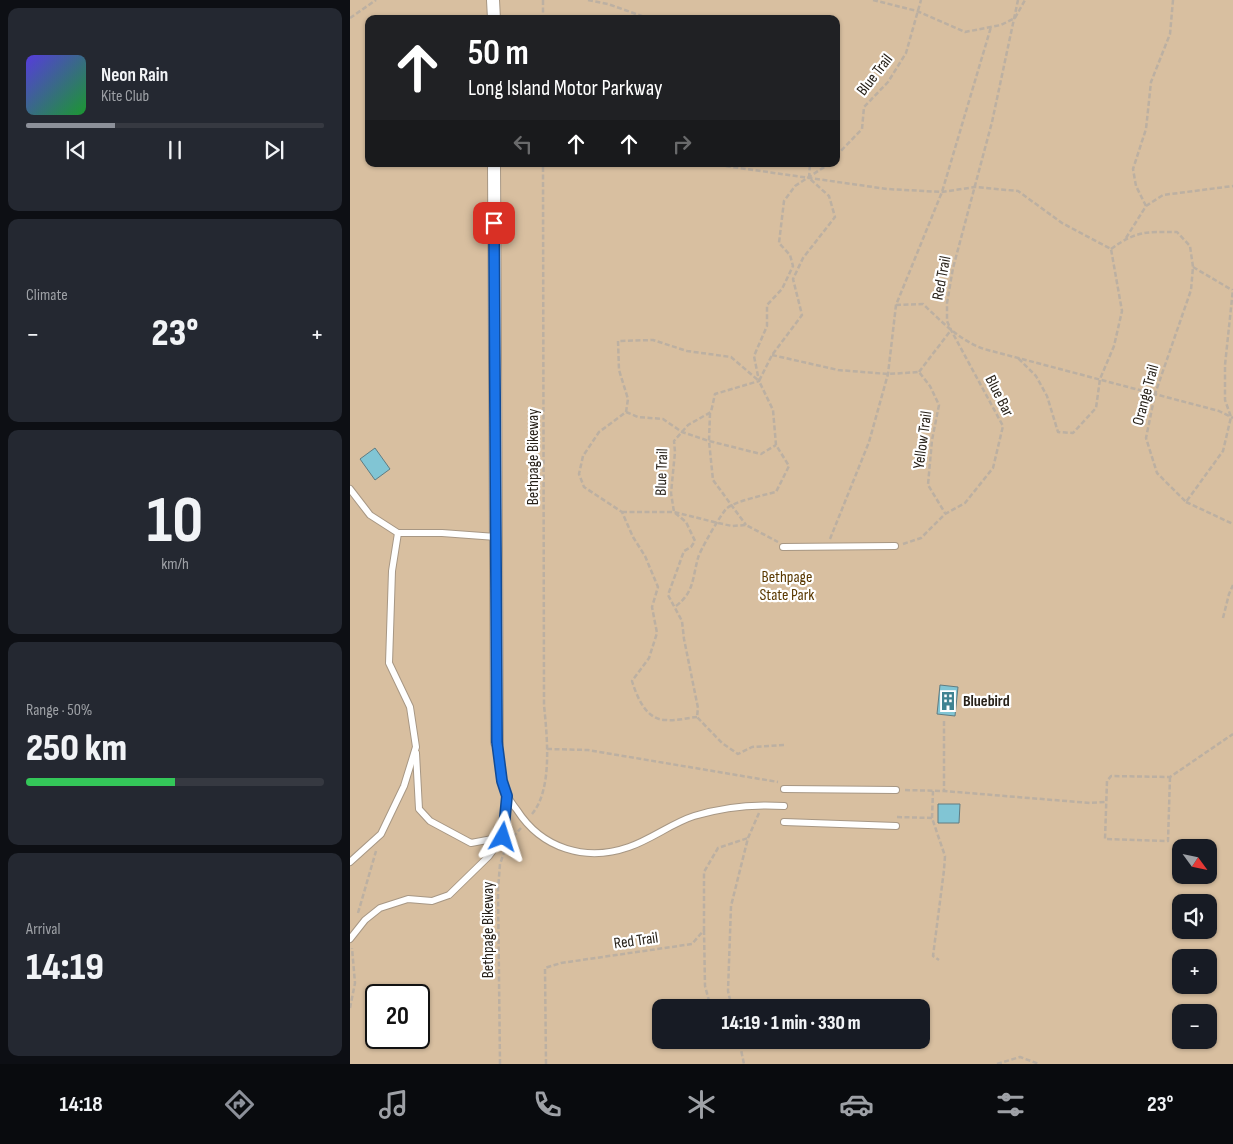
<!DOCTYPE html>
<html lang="en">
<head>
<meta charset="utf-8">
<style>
  :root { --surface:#171b24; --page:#242831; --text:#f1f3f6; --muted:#9ea1a6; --line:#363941; --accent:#8c9099 }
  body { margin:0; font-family:"Sofia Sans Condensed",sans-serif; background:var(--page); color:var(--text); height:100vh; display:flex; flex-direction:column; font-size:19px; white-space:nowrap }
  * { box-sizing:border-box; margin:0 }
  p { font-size:16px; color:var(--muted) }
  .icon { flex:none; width:28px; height:28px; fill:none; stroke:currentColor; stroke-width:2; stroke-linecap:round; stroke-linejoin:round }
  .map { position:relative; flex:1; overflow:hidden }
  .panel { display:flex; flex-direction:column; gap:8px; padding:8px; background:#0d0f14; width:350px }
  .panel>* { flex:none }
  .banner { position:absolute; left:15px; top:15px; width:475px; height:152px; border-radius:10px; box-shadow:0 1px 4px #0004; background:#202124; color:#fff; overflow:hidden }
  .needle { width:32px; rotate:123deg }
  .buttons { position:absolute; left:822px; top:839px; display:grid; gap:10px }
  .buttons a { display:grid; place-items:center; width:45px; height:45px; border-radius:10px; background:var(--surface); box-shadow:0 1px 4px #0004; font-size:25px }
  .speed { position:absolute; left:15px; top:984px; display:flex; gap:10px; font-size:25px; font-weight:700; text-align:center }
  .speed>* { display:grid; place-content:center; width:65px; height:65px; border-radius:50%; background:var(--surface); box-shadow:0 1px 4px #0004; line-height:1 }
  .speed .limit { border:2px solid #111; border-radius:8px; background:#fff; color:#111 }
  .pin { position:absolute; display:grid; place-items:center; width:42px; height:42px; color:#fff; margin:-21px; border-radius:10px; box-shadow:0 2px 8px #0006 }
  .me { position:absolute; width:55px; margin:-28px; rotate:6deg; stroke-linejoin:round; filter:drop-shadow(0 0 4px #0008) }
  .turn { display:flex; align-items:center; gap:18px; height:105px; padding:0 20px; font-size:22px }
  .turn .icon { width:65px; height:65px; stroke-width:2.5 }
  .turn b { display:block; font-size:35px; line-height:42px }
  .lanes { display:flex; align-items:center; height:48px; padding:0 20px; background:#0003; justify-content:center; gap:25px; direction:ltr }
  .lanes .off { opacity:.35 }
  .big { font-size:38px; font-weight:800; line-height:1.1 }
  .panel .widget { flex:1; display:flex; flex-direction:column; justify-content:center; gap:8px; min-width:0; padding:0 18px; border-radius:10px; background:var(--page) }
  .panel .dial { align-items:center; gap:0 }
  .dial b { font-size:65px; line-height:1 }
  .song { display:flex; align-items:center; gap:15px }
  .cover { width:60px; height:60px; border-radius:8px; background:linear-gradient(135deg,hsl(250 70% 55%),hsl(130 70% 35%)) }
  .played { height:5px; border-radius:2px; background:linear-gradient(90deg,var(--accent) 30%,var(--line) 30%) }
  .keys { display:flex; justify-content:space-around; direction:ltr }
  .heat { display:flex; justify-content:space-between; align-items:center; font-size:28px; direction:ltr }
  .charge { height:8px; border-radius:4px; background:linear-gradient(90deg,#34c759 50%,var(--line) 0) }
  .trip { position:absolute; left:302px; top:999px; width:278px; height:50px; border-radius:10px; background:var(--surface); box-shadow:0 1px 4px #0004; font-weight:800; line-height:50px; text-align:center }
  .menu { display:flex; height:80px; justify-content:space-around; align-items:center; background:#090b0e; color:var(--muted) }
  .menu .icon { width:35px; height:35px }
  .menu .current { color:var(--accent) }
  .menu b { font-size:22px; color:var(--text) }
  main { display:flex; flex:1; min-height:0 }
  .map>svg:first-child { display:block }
  .green { fill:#d8bfa0; fill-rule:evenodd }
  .building { fill:#81c5d4; stroke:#607c82 }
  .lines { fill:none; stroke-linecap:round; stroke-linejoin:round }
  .service-casing { stroke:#a79784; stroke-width:8 }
  .minor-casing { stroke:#a79784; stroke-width:14 }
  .path { stroke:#bcb0a2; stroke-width:2.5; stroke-dasharray:5 2.5; stroke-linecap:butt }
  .service { stroke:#fff; stroke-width:6 }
  .minor { stroke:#fff; stroke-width:12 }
  .route-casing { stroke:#114b97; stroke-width:12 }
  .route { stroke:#1a73e8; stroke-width:9 }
  .labels { text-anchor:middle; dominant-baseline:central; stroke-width:4.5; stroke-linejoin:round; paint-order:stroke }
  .street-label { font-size:16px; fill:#272119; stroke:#fff }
  .park-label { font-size:16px; fill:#5a3800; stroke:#fff }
  .poi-label { font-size:16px; font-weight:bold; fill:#272119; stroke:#fff; text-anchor:start }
</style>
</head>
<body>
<main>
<section class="panel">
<div class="widget">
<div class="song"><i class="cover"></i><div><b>Neon Rain</b><p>Kite Club</p></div></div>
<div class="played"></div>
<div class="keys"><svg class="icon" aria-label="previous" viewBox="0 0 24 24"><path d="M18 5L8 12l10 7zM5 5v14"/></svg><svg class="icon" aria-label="pause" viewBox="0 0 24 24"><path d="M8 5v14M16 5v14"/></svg><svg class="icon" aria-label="next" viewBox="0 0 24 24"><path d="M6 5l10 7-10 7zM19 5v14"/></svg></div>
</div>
<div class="widget"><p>Climate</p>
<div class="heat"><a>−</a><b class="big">23°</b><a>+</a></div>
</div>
<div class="widget dial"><b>10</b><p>km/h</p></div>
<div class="widget"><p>Range · 50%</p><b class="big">250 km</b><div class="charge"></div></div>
<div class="widget"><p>Arrival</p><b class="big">14:19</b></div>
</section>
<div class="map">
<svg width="883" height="1064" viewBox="0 0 883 1064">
  <rect width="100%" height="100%" fill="#fff1e0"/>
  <path class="green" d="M0,0H883V1064H0ZM19,19H486V164H19ZM831,848H859V875H831ZM831,902H859V930H831ZM831,958H859V985H831ZM26,995H69V1038H26ZM311,1008H571V1040H311ZM831,1012H859V1040H831Z"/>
  <g class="building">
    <polygon points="25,448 40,469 25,480 10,459"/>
    <polygon points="590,685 608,687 605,716 587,714"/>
    <polygon points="588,804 610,804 609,823 588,823"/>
  </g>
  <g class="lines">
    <g class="service-casing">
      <g id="service">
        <polyline points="0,489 20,515 48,533 92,533 146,537"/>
        <polyline points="433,547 545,546"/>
        <path d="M147,742C149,759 150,778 157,794C159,800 163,805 167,810C192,849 236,862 279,847C302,839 322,823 344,816C373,807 404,804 434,806"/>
        <polyline points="66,753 69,809 80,821 121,843 153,837 157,796"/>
        <polyline points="434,789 546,790"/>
        <polyline points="434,822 546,826"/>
        <polyline points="0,862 31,834 54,786 66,747 60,707 39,663 42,571 48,533"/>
        <polyline points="0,939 15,920 30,908 58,899 82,901 99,895 139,856 153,837"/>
      </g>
    </g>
    <g class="minor-casing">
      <g id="minor">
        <polyline points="143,0 144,19"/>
        <polyline points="144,164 147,742"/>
      </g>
    </g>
    <g class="path">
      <polyline points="193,0 193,19"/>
      <polyline points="238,0 258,4 300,19"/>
      <polyline points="523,0 567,11 615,32 651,25 665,18 675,0"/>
      <polyline points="0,18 26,0"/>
      <polyline points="486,156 512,129 514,107 538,82 556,53 571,0"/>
      <polyline points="361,164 537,189 592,192 625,187 668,191 712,223 761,249 772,311 764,346 750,379 746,408 723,433 708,432 697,396 686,376 668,358"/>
      <polyline points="796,206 786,186 783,169 796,129 801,82 820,34 823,0"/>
      <polyline points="776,238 796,206 813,195 883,186"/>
      <path d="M761,249C787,230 797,232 827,232L840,246L843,267L841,290L805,394L796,438L807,473L836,502L873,451L881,417L875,400V365L883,289"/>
      <polyline points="843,267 882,290"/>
      <path d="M546,305L573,304C592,322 609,340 634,349L869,411L883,418"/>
      <polyline points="422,355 488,370 538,374 569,372 580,386 589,405 582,440 578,485 595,513"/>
      <polyline points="569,372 601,330"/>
      <polyline points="276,412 288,417 313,419 332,432 359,441 411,454 426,445"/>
      <polyline points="360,413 359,441 363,480 396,525"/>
      <polyline points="836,502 883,524"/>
      <polyline points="272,512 324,512 368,523 382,526 396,525 428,542"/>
      <polyline points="480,539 519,442 538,374 546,305 592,192 641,27"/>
      <polyline points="553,544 571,538 595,514 615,503 643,468 653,426 601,330 597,321 597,303 603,268 642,122 668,0"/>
      <path d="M326,606C344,592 342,580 348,558C349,552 372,512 377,508C386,501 414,495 426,492L439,466L426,445L423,410L409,381"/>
      <polyline points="873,618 879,594 883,585"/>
      <path d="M347,717C337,718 326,721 316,720C296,720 287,697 282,681L299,658L307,633L302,607L308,587L295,556L283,537L272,512L234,487L229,474L233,456L249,432L276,412L278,399L269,370L268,341L303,340L337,351L381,357L409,381L422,355L452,315L443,279L453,258L485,217L479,196L459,178L460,164"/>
      <polyline points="594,721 594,791"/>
      <polyline points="434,745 402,747 388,754 372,743 347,717 348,708 334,639 332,621 318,595 334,551 341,547 345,541 336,522 324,512 321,493 325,452 324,441 338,425 361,412 365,394 409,381 404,356 417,326 417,305 432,289 443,266 440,255 429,243 434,201 445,186 479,164"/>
      <polyline points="197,749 238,750 428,782"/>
      <polyline points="820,777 818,841 755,839 757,781 761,776 820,777 883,734"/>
      <polyline points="555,790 594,791 740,803 755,802"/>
      <path d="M182,814C203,789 197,736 194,705L193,164"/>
      <polyline points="547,817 582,818 595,856 594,870 583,956 589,960"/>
      <polyline points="582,818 583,791"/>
      <polyline points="163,837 171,828"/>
      <polyline points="8,913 26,851"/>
      <polyline points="354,930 355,986 361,1008"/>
      <polyline points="0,1008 5,983 2,948"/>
      <polyline points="382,1008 378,991 381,906 398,838 409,813"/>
      <polyline points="383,1040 390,1045 394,1064"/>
      <polyline points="150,1064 148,890 150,864 155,850"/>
      <polyline points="196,1064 195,968 211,963 342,944 354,930 354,872 368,848 398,838"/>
      <polyline points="647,1064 670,1057 689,1064"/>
    </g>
    <use href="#service" class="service"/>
    <use href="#minor" class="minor"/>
  </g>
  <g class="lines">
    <g class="route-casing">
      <polyline id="route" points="144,223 147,742 152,781 157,796 153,837"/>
    </g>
    <use href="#route" class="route"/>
  </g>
  <defs>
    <g id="building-bare" transform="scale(1.5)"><path d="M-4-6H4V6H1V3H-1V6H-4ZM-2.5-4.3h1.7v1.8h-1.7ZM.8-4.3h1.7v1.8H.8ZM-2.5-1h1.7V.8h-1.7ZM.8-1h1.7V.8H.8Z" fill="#3f8392" stroke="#fff" stroke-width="2.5" paint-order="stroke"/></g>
  </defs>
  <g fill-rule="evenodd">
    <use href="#building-bare" x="598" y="701"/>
  </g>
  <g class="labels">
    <g class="street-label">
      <text transform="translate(525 75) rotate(-52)">Blue Trail</text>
      <text transform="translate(592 278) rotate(-79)">Red Trail</text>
      <text transform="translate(796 395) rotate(-75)">Orange Trail</text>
      <text transform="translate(649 396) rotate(63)">Blue Bar</text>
      <text transform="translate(573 440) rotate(-82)">Yellow Trail</text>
      <text transform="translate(183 457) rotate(-90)">Bethpage Bikeway</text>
      <text transform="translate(312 472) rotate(-88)">Blue Trail</text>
      <text transform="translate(138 930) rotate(-90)">Bethpage Bikeway</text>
      <text transform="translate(286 941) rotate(-8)">Red Trail</text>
    </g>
    <g class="park-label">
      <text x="437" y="577">Bethpage<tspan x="437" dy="18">State Park</tspan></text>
    </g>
    <g class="poi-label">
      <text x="613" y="701">Bluebird</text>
    </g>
  </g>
</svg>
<div class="buttons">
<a><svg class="needle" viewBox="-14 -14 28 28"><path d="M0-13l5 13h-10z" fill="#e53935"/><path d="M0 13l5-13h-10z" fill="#9ea1a6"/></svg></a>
<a><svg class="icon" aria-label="sound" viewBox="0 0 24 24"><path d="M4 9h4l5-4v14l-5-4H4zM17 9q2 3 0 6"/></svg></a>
<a>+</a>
<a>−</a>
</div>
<div class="speed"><div class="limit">20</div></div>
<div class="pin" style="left:144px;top:223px;background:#d93025"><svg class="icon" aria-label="arrive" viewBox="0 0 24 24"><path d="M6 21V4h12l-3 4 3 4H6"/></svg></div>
<svg class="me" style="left:153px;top:837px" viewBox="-20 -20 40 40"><path d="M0-17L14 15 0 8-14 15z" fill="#1a73e8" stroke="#fff" stroke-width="4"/></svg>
<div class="trip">14:19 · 1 min · 330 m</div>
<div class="banner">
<div class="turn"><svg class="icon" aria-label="ahead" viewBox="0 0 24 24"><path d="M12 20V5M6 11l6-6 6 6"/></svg><div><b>50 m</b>Long Island Motor Parkway</div></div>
<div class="lanes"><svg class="icon off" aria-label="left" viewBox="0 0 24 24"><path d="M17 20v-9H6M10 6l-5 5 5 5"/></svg><svg class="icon" aria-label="ahead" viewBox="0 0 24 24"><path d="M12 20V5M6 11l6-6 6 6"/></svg><svg class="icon" aria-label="ahead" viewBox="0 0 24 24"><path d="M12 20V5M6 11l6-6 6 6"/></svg><svg class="icon off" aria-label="right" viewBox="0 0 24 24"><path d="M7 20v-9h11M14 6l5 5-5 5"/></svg></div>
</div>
</div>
</main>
<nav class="menu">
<b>14:18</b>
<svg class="icon current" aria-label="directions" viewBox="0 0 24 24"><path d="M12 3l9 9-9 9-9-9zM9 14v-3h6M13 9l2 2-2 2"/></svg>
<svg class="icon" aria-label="music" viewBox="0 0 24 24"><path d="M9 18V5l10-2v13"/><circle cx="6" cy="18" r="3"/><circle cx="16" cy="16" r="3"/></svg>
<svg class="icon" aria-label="phone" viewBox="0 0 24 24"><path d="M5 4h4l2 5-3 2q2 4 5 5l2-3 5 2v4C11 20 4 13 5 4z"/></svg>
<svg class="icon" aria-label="climate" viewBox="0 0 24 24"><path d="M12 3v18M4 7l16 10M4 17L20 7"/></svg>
<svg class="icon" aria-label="car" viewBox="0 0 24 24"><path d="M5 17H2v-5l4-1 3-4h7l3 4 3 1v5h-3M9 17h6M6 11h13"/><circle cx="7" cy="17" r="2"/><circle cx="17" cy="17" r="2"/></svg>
<svg class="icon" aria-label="filters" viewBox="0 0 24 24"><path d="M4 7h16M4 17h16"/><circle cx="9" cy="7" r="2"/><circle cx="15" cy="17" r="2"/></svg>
<b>23°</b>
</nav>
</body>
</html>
